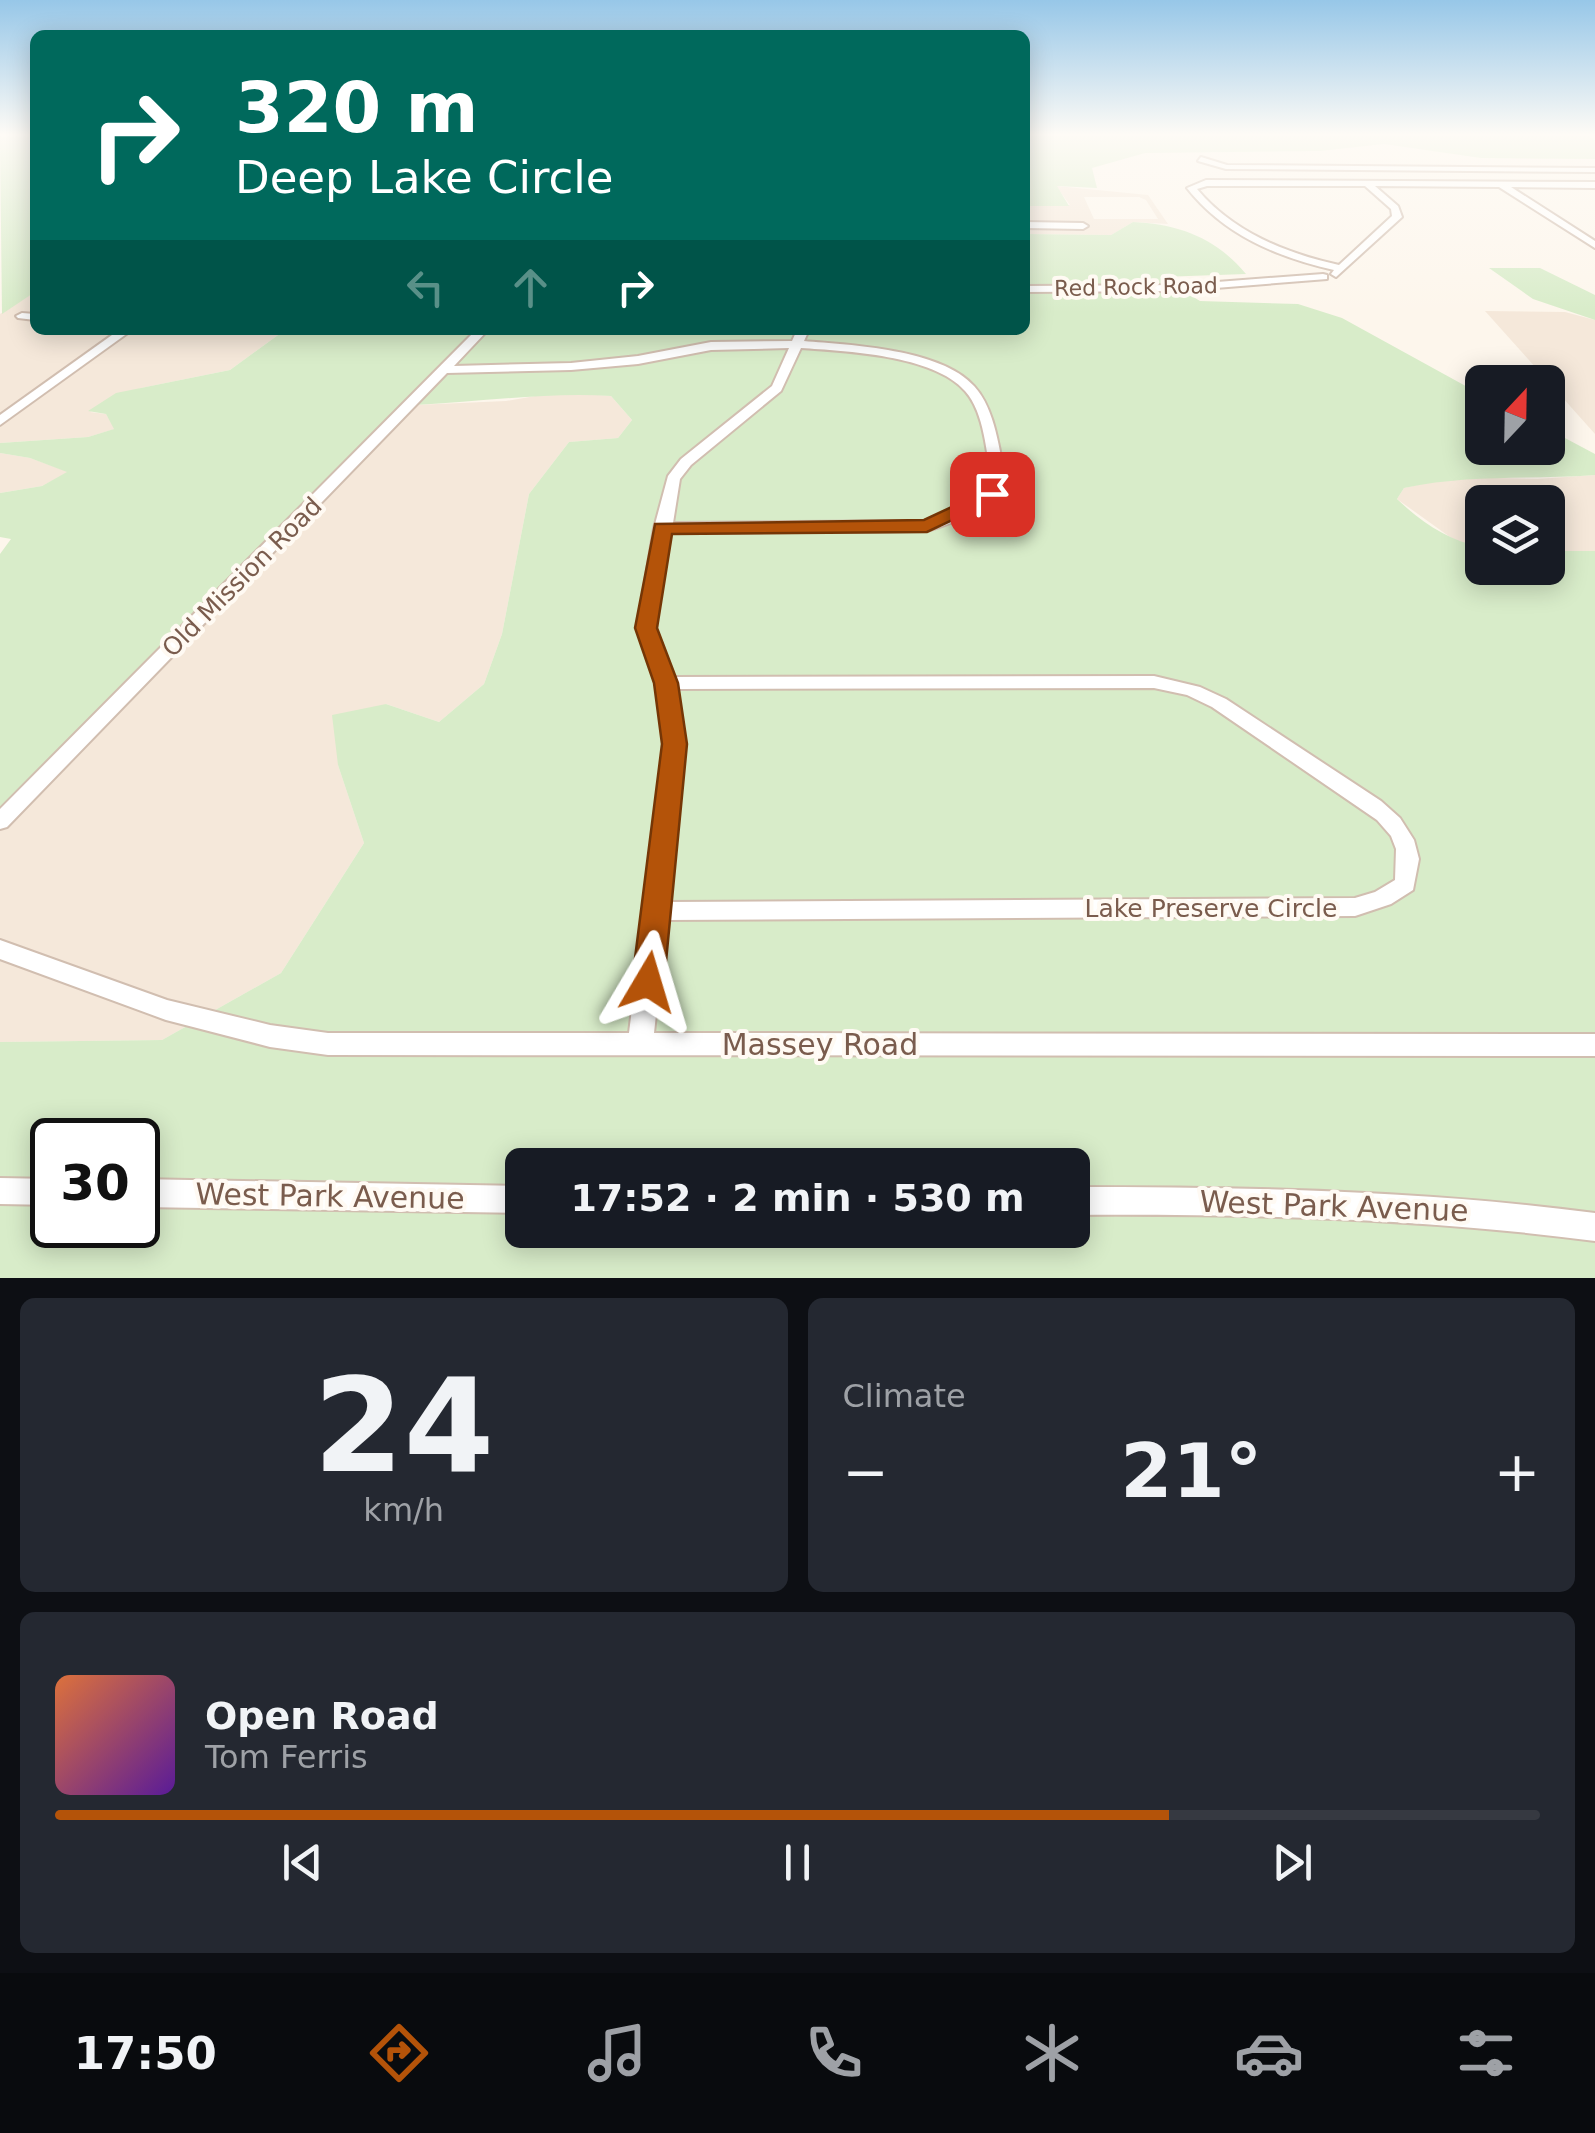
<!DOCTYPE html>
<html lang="en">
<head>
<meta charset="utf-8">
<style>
  :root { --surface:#171b24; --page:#242831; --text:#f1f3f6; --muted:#9ea1a6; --line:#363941; --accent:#b45309 }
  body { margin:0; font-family:"DejaVu Sans",sans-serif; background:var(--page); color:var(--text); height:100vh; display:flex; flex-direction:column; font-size:38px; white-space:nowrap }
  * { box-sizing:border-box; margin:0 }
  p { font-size:32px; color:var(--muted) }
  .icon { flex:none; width:55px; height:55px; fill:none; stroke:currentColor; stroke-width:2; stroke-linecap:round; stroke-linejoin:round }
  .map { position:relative; height:1278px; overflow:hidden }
  .sheet { display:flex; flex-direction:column; gap:20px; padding:20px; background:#0d0f14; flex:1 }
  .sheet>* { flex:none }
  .hud { position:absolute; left:30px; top:30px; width:1000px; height:305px; border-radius:15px; box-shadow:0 5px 25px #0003; background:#00695c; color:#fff; overflow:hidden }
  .needle { width:65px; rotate:22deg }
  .tools { position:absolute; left:1465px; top:365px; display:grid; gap:20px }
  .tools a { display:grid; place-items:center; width:100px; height:100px; border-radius:15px; background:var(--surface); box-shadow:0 5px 25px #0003; font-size:50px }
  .speed { position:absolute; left:30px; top:1118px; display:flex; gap:20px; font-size:50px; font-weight:700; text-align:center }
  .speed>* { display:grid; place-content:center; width:130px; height:130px; border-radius:50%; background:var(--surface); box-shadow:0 5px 25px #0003; line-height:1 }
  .speed .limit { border:5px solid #111; border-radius:15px; background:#fff; color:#111 }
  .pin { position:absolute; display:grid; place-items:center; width:85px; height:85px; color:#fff; margin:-42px; border-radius:20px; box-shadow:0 5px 15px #0006 }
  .me { position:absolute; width:110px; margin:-55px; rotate:7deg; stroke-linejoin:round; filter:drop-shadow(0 0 8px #0008) }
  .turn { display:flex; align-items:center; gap:35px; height:210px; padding:0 40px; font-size:45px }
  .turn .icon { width:130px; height:130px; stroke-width:2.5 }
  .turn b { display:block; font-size:70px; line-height:85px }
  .lanes { display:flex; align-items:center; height:95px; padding:0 40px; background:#0003; justify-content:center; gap:50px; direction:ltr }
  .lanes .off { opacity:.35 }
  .big { font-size:75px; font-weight:600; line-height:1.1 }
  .sheet .card { flex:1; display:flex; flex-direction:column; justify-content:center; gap:15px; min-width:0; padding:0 35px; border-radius:15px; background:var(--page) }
  .sheet .dial { align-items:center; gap:0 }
  .dial b { font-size:130px; line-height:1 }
  .song { display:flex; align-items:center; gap:30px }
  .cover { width:120px; height:120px; border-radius:15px; background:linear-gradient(135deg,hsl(20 70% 55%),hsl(270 70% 35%)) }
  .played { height:10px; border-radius:5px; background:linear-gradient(90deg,var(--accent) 75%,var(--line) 75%) }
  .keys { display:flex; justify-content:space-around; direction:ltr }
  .heat { display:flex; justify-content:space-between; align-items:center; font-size:55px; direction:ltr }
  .sheet .tiles { flex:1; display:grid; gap:20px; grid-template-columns:1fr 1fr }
  .card:last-child { grid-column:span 2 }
  .trip { position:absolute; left:505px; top:1148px; width:585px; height:100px; border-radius:15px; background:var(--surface); box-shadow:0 5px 25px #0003; font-weight:600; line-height:100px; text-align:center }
  .tab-bar { display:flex; height:160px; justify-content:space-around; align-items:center; background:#090b0e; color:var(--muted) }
  .tab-bar .icon { width:70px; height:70px }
  .tab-bar .current { color:var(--accent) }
  .tab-bar b { font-size:45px; color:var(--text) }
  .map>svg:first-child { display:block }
  .residential { fill:#f5e8da; fill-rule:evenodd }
  .green { fill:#d8ecc9 }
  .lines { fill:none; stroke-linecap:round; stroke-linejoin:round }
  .minor-casing { stroke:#d1beb0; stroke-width:4 }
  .minor { fill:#fff; fill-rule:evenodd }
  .route { fill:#b45309; stroke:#753606; stroke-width:2.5 }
  .labels { text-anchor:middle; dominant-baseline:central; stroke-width:8; stroke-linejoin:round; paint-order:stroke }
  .far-street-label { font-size:22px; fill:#7a5c4d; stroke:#fffaf3 }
  .street-label { font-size:25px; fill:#7a5c4d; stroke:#fffaf3 }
  .near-street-label { font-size:30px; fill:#7a5c4d; stroke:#fffaf3 }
</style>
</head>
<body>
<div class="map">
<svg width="1595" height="1278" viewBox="0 0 1595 1278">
  <rect width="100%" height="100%" fill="#fdf6ec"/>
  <g class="residential">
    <path d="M1056,186L1148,195L1168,224L1133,222L1111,235L1025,234V206L1070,205ZM1084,197H1139L1146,200L1158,219H1094Z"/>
    <polygon points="35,292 35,330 285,330 230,370 141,388 90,412 106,414 115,429 88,437 0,443 0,314"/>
    <polygon points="1485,311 1565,312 1595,320 1595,434"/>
    <polygon points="558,392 611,396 632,420 618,438 569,442 529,494 502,634 484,684 439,722 386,704 338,765 364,843 281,973 162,1040 0,1042 0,831 415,405 506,401"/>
    <polygon points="0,453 30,458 69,472 42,486 0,493"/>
    <polygon points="1595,475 1595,551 1548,551 1548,502 1482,502 1482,547 1457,542 1397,499 1404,488 1453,477 1537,479"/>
  </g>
  <g class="green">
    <polygon points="1025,134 1584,134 1595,140 1595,159 1481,158 1384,144 1320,151 1145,153 1092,168 1097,188 1057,186 1069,206 1025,206"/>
    <polygon points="0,137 35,137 35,292 2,314"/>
    <path d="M1133,222C1179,224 1216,238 1246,274L1160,277L1200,301L1298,304L1342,318L1482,395V448H1548V429L1595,454V475C1529,480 1470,474 1404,488L1397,499C1422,523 1449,541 1482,547V568H1548V551H1595V1215C1421,1190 1248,1188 1073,1189L1072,1165H522V1187L138,1181V1140H52V1180L0,1179V1042L162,1040L281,973L364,843L338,765L332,715L386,704L439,722L484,684L502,634L529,494L569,442L618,438L632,420L611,396C546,392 481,402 415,405L487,330H1025V234L1111,235Z"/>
    <polygon points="1489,268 1540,268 1595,295 1595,320 1533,299"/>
    <polygon points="285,330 474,330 341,471 0,814 0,554 11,539 0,537 0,493 42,486 67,472 30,458 0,453 0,443 88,437 114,429 106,414 88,411 116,393 230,370"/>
    <polygon points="0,1203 52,1204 52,1225 138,1225 138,1205 522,1212 522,1230 1072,1230 1073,1213 1447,1220 1595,1239 1595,1278 0,1278"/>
  </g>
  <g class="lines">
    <g class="minor-casing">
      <g id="minor">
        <polygon points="1201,157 1227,165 1595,168 1595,172 1226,169 1198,161"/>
        <path d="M1206,180L1595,182V188L1511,187L1595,241V248L1499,187L1375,186L1398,206L1402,217L1336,277L1331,274L1334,270C1277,257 1224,235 1187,188ZM1207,186H1365L1391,209L1392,216L1339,265C1285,253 1233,232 1197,189Z"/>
        <polygon points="1025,222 1083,223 1088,226 1083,229 1025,228"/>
        <polygon points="1323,274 1327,275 1327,279 1178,291 1025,292 1025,286 1178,285"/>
        <polygon points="22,313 35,314 35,320 18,318 16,316"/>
        <polygon points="119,330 132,330 0,425 0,415"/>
        <path d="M476,330H488L454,366L571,363L638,356L711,342L792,341L797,330H809L804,341C851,345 941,349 974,386C996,410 999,451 1006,481C988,509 958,522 927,531L671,533L655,629L673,677L1154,676L1200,687L1226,699L1381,801L1400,818L1414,840L1419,859L1413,890L1391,904L1355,916L666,920L654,1033L1595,1034V1056L328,1055L270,1047L166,1020L0,959V940L167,1000L270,1025L328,1033H629L665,744L657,683L637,629L654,528L668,476L681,459L772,386L789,348L711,350L638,364L571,370L447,373L7,827L0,829V809ZM801,348C845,351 934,355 965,391C985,413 986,454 992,481C975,503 951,513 926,521L673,523L680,479L691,465L781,391ZM1154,688L1187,695L1212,707L1377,820L1391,836L1396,849L1395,880L1375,892L1355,898L668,902L685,744L676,689Z"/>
        <polygon points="0,1178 52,1179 52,1205 0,1204"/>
        <polygon points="138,1179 522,1186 522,1213 138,1207"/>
        <path d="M1072,1187C1248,1187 1421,1190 1595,1213V1241C1421,1218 1248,1214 1072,1215Z"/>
      </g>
    </g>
    <use href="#minor" class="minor"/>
  </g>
  <linearGradient id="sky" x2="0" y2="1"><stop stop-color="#97c7e8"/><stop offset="0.43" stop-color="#fefbf6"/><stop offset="1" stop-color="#fefbf6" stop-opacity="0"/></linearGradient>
  <rect width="1595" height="313" fill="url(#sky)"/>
  <polygon class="route" points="992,488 999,490 999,498 927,532 672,534 657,628 678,683 687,744 664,982 659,991 648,995 637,991 632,982 662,744 654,683 635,628 655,524 924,520"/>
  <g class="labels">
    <g class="far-street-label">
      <text transform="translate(1136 287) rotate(-1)">Red Rock Road</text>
    </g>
    <g class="street-label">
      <text transform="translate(242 577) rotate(-45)">Old Mission Road</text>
      <text x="1211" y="908">Lake Preserve Circle</text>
    </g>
    <g class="near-street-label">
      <text x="820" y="1044">Massey Road</text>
      <text transform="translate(330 1196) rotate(1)">West Park Avenue</text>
      <text transform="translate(1334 1206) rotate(2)">West Park Avenue</text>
    </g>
  </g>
</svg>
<div class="tools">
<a><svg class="needle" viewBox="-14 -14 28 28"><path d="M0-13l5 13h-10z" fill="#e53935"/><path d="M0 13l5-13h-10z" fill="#9ea1a6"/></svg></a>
<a><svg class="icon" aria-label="layers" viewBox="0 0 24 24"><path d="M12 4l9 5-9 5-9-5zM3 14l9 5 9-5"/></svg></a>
</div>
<div class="speed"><div class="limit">30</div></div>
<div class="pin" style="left:992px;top:494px;background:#d93025"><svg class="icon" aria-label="arrive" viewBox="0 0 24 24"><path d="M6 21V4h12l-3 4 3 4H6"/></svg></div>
<svg class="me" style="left:648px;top:982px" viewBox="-20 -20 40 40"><path d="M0-17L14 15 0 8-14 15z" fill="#b45309" stroke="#fff" stroke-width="4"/></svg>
<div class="trip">17:52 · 2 min · 530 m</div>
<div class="hud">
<div class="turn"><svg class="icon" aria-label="right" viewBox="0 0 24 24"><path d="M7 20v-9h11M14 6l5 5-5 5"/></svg><div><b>320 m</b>Deep Lake Circle</div></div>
<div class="lanes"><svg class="icon off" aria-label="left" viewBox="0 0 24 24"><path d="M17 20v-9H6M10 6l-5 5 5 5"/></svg><svg class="icon off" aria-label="ahead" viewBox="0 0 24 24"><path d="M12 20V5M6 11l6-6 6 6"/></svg><svg class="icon" aria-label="right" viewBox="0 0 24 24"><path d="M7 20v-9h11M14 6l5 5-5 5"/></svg></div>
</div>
</div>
<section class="sheet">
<div class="tiles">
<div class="card dial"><b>24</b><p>km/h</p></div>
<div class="card"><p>Climate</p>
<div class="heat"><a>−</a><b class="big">21°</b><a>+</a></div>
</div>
<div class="card">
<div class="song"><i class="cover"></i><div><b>Open Road</b><p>Tom Ferris</p></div></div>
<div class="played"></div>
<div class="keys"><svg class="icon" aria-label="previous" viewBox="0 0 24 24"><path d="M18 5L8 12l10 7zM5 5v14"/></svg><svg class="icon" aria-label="pause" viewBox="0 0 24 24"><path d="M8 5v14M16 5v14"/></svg><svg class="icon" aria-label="next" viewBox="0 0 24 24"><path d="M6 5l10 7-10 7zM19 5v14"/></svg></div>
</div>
</div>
</section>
<nav class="tab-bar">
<b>17:50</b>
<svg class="icon current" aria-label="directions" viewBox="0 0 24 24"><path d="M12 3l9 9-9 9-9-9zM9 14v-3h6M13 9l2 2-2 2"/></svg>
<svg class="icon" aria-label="music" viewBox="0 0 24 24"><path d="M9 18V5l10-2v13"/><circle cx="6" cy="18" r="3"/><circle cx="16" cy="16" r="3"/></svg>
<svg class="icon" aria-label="phone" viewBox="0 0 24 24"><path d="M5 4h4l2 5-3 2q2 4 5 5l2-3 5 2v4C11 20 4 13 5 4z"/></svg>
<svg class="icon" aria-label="climate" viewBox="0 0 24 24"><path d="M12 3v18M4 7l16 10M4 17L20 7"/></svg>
<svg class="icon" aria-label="car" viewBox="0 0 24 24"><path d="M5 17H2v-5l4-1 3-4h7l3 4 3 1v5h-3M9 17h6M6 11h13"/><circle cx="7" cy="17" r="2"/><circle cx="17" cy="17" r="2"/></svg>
<svg class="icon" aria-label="filters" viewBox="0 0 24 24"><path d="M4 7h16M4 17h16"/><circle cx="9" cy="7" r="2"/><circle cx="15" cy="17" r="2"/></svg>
</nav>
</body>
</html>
